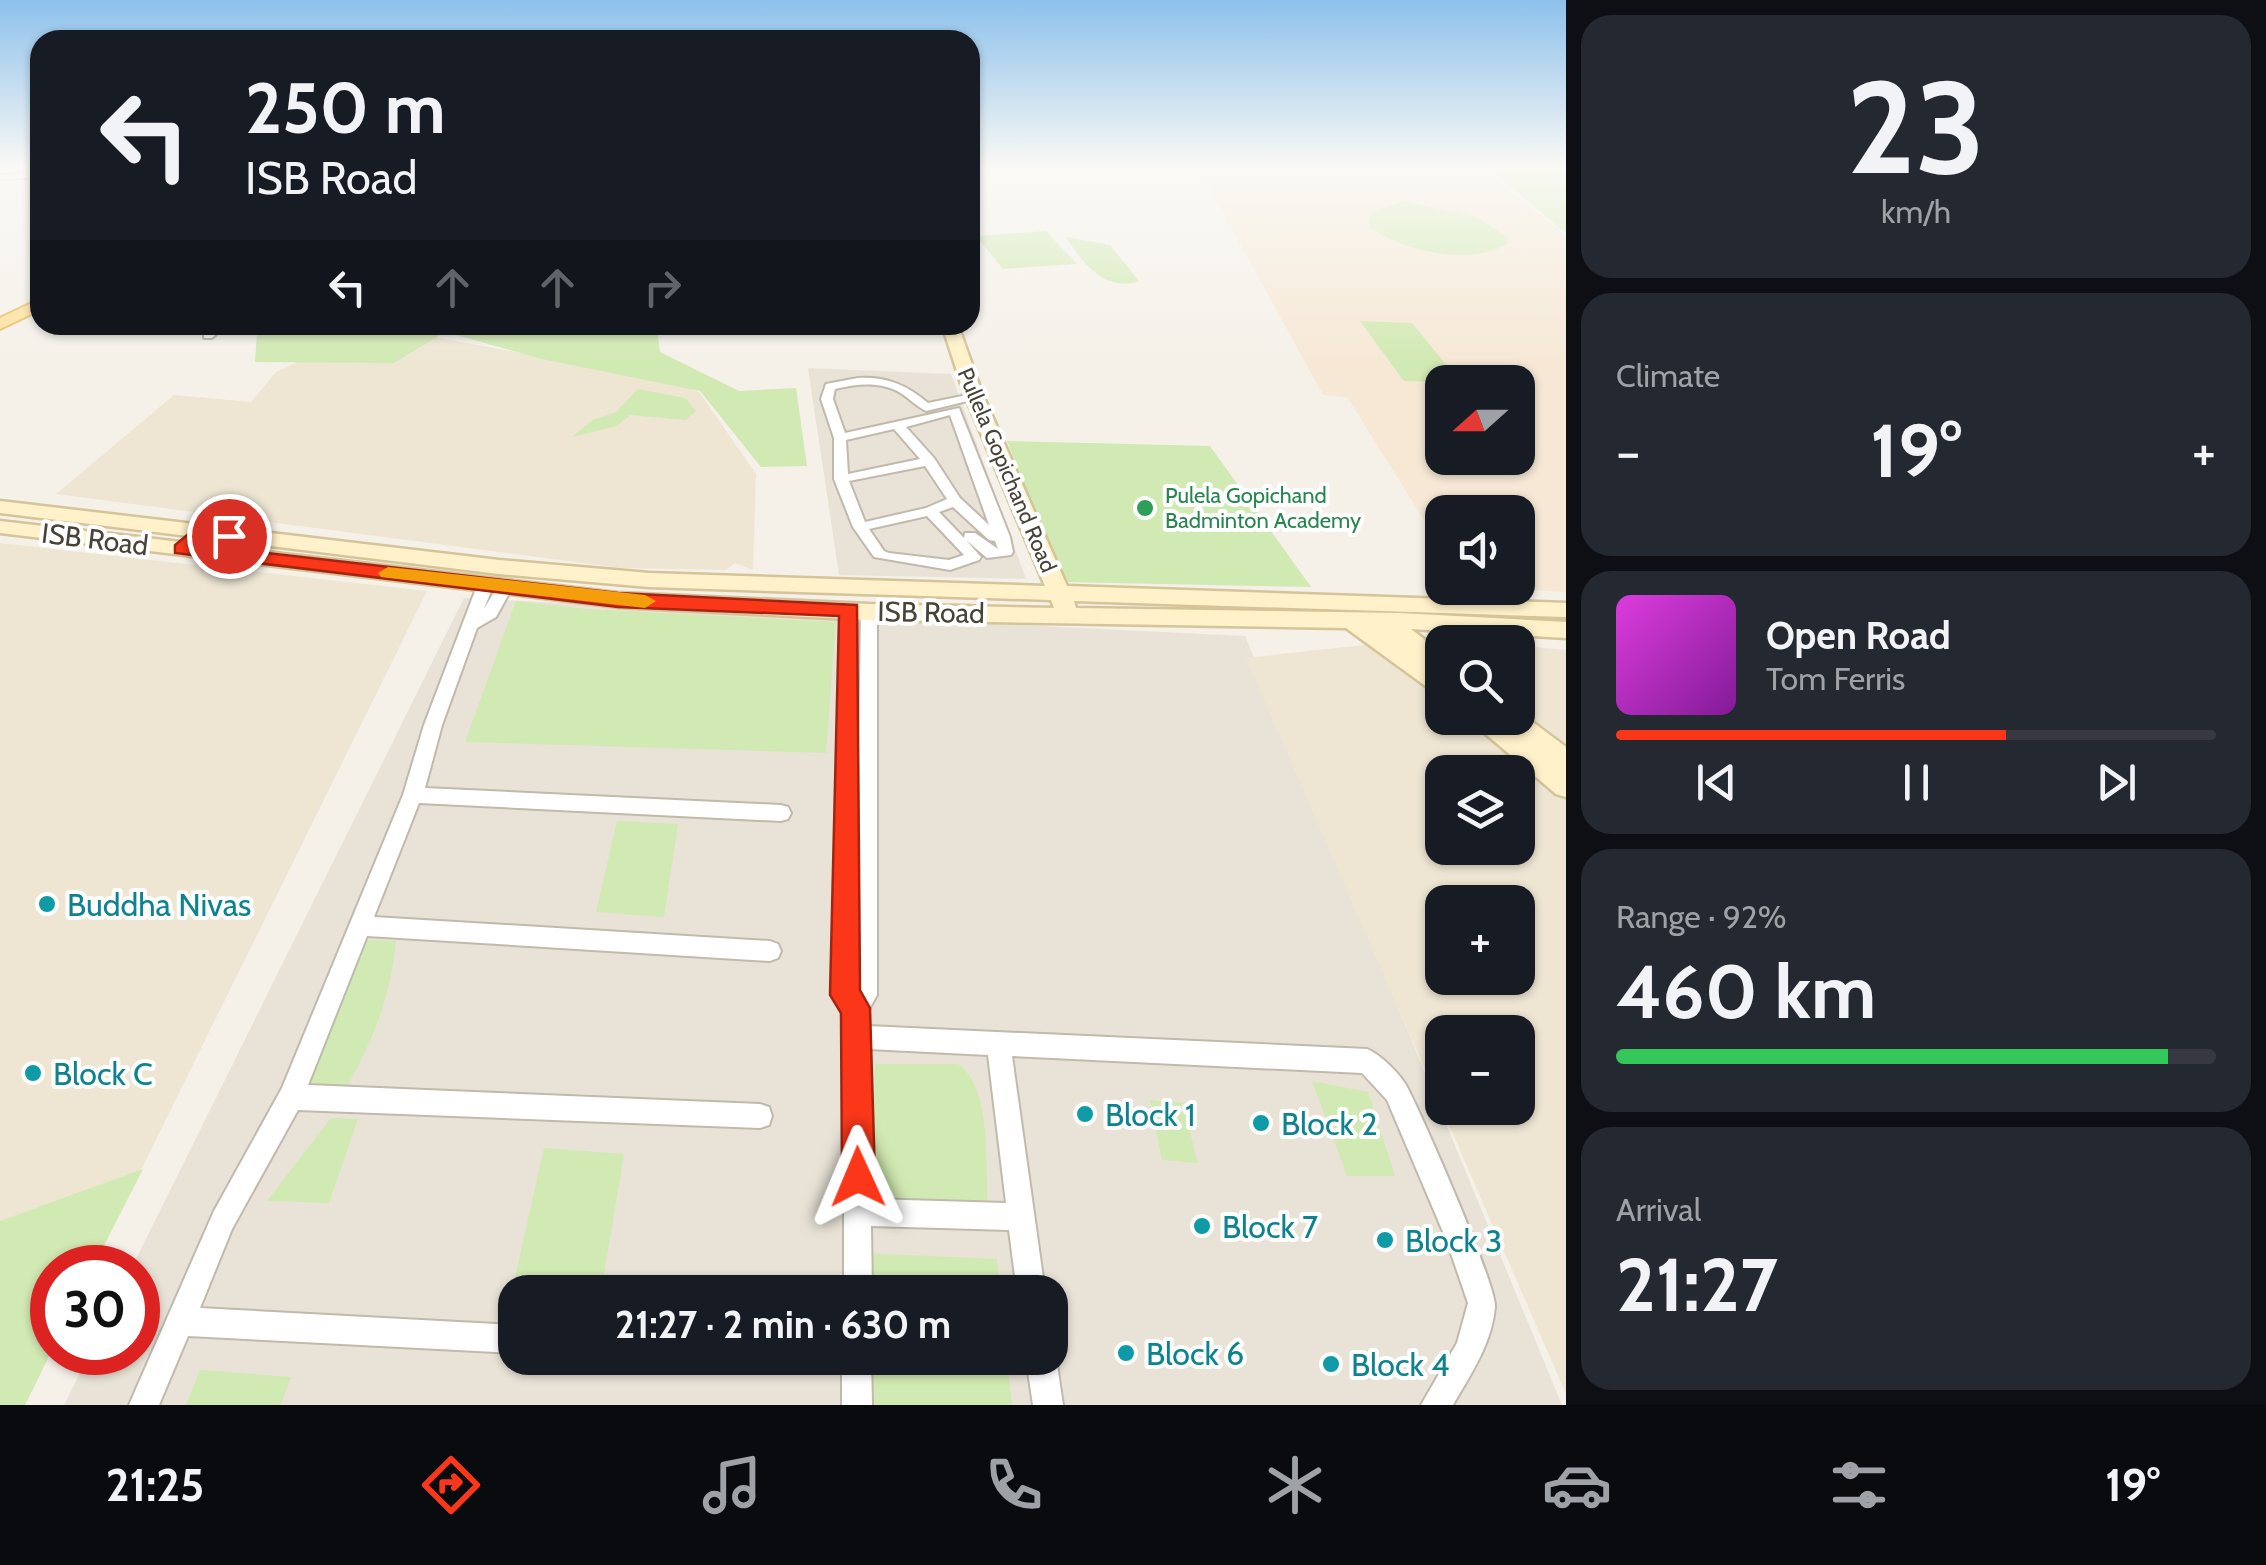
<!DOCTYPE html>
<html lang="en">
<head>
<meta charset="utf-8">
<style>
  :root { --surface:#171b24; --page:#242831; --text:#f1f3f6; --muted:#9ea1a6; --line:#363941; --accent:#fc3719 }
  body { margin:0; font-family:Cabin,sans-serif; background:var(--page); color:var(--text); height:100vh; display:flex; flex-direction:column; font-size:38px; white-space:nowrap }
  * { box-sizing:border-box; margin:0 }
  p { font-size:32px; color:var(--muted) }
  .icon { flex:none; width:55px; height:55px; fill:none; stroke:currentColor; stroke-width:2; stroke-linecap:round; stroke-linejoin:round }
  .map { position:relative; flex:1; overflow:hidden }
  .details { display:flex; flex-direction:column; gap:15px; padding:15px; background:#0d0f14; width:700px }
  .details>* { flex:none }
  .banner { position:absolute; left:30px; top:30px; width:950px; height:305px; border-radius:30px; box-shadow:0 2px 8px #0004; background:#171b24; color:var(--text); overflow:hidden }
  .needle { width:65px; rotate:249deg }
  .controls { position:absolute; left:1425px; top:365px; display:grid; gap:20px }
  .controls a { display:grid; place-items:center; width:110px; height:110px; border-radius:20px; background:var(--surface); box-shadow:0 2px 8px #0004; font-size:50px }
  .speed { position:absolute; left:30px; top:1245px; display:flex; gap:20px; font-size:50px; font-weight:700; text-align:center }
  .speed>* { display:grid; place-content:center; width:130px; height:130px; border-radius:50%; background:var(--surface); box-shadow:0 2px 8px #0004; line-height:1 }
  .speed .limit { border:15px solid #d22; background:#fff; color:#111 }
  .pin { position:absolute; display:grid; place-items:center; width:85px; height:85px; color:#fff; margin:-42px; border:5px solid #fff; border-radius:50%; box-shadow:0 2px 10px #0007 }
  .me { position:absolute; width:110px; margin:-55px; rotate:359deg; stroke-linejoin:round; filter:drop-shadow(0 0 8px #0008) }
  .turn { display:flex; align-items:center; gap:35px; height:210px; padding:0 50px; font-size:45px }
  .turn .icon { width:130px; height:130px; stroke-width:2.5 }
  .turn b { display:block; font-size:70px; line-height:85px }
  .lanes { display:flex; align-items:center; height:95px; padding:0 50px; background:#0003; justify-content:center; gap:50px; direction:ltr }
  .lanes .off { opacity:.35 }
  .big { font-size:75px; font-weight:700; line-height:1.1 }
  .details .tile { flex:1; display:flex; flex-direction:column; justify-content:center; gap:15px; min-width:0; padding:0 35px; border-radius:30px; background:var(--page) }
  .details .dial { align-items:center; gap:0 }
  .dial b { font-size:130px; line-height:1 }
  .song { display:flex; align-items:center; gap:30px }
  .cover { width:120px; height:120px; border-radius:15px; background:linear-gradient(135deg,hsl(300 70% 55%),hsl(290 70% 35%)) }
  .played { height:10px; border-radius:5px; background:linear-gradient(90deg,var(--accent) 65%,var(--line) 65%) }
  .keys { display:flex; justify-content:space-around; direction:ltr }
  .heat { display:flex; justify-content:space-between; align-items:center; font-size:55px; direction:ltr }
  .charge { height:15px; border-radius:8px; background:linear-gradient(90deg,#34c759 92%,var(--line) 0) }
  .trip { position:absolute; left:498px; top:1275px; width:570px; height:100px; border-radius:30px; background:var(--surface); box-shadow:0 2px 8px #0004; font-weight:700; line-height:100px; text-align:center }
  .tab-bar { display:flex; height:160px; justify-content:space-around; align-items:center; background:#090b0e; color:var(--muted) }
  .tab-bar .icon { width:70px; height:70px }
  .tab-bar .selected { color:var(--accent) }
  .tab-bar b { font-size:45px; color:var(--text) }
  main { display:flex; flex:1; min-height:0 }
  .map>svg:first-child { display:block }
  .residential { fill:#e9e3d7; fill-rule:evenodd }
  .commercial { fill:#f6e8d5; fill-rule:evenodd }
  .education { fill:#eee6d3; fill-rule:evenodd }
  .green { fill:#d1e9b2 }
  .lines { fill:none; stroke-linecap:round; stroke-linejoin:round }
  .street-casing { stroke:#c1b9ac; stroke-width:4 }
  .secondary-casing { stroke:#d5c499; stroke-width:5 }
  .primary-casing { stroke:#e6bd67; stroke-width:4 }
  .street { fill:#fff; fill-rule:evenodd }
  .secondary { fill:#fff1c9; fill-rule:evenodd }
  .primary { fill:#ffe098; fill-rule:evenodd }
  .route { fill:#fc3719; stroke:#a42410; stroke-width:2.5 }
  .slow { fill:#f59e0b }
  .leisure-dot { fill:#2e9e5b; stroke:#fff; stroke-width:4 }
  .culture-dot { fill:#0f9aa8; stroke:#fff; stroke-width:4 }
  .labels { text-anchor:middle; dominant-baseline:central; stroke-width:8; stroke-linejoin:round; paint-order:stroke }
  .far-street-label { font-size:22px; fill:#494237; stroke:#fff }
  .far-leisure-label { font-size:22px; fill:#27864d; stroke:#fff; text-anchor:start }
  .street-label { font-size:28px; fill:#494237; stroke:#fff }
  .near-culture-label { font-size:32px; fill:#0d838f; stroke:#fff; text-anchor:start }
</style>
</head>
<body>
<main>
<div class="map">
<svg width="1566" height="1405" viewBox="0 0 1566 1405">
  <rect width="100%" height="100%" fill="#f5f1e9"/>
  <g class="residential">
    <polygon points="808,368 951,374 1026,579 839,575"/>
    <path d="M464,598L1245,636L1562,1405H64L90,1353L138,1352V1268L132,1267ZM515,1292H1050V1358H515Z"/>
  </g>
  <path class="commercial" d="M1198,167H1484L1566,236V592L1500,588H1518V512H1442V549L1347,397L1323,395ZM1442,382H1518V458H1442Z"/>
  <g class="education">
    <polygon points="418,334 674,381 700,393 756,474 753,570 735,563 726,570 621,568 56,494 174,395 251,402 276,372 354,336"/>
    <polygon points="0,543 427,591 93,1267 52,1268 52,1350 25,1405 0,1405"/>
    <path d="M1427,638L1484,642H1442V718H1518V645L1566,650V1394L1246,658ZM1442,772H1518V848H1442ZM1442,902H1518V978H1442ZM1442,1032H1518V1108H1442Z"/>
  </g>
  <g class="green">
    <polygon points="1487,167 1566,167 1566,233"/>
    <path d="M1404,201L1479,218L1506,237L1508,243C1471,267 1402,251 1370,227L1369,214Z"/>
    <polygon points="1046,231 1077,264 1003,269 976,236"/>
    <path d="M1066,237L1110,245L1139,281C1105,293 1082,262 1066,237Z"/>
    <polygon points="1360,321 1412,323 1460,382 1404,381"/>
    <polygon points="265,325 671,325 657,328 660,352 739,391 796,388 807,466 761,467 700,391 542,359 445,332 394,363 255,362 257,333"/>
    <polygon points="638,389 685,398 696,411 686,420 630,415 617,426 572,437 593,420 616,412"/>
    <polygon points="1007,441 1210,446 1311,587 1063,582"/>
    <polygon points="516,601 587,609 836,622 826,753 465,742"/>
    <polygon points="617,821 678,824 664,917 596,912"/>
    <path d="M368,940L396,941C391,995 373,1041 346,1088L307,1090Z"/>
    <path d="M875,1064H957C992,1084 985,1165 988,1203L872,1197Z"/>
    <polygon points="1312,1081 1368,1092 1395,1176 1347,1176"/>
    <polygon points="1150,1100 1184,1103 1197,1163 1162,1160"/>
    <polygon points="331,1118 358,1119 329,1203 267,1201"/>
    <polygon points="544,1148 624,1154 601,1292 515,1292 515,1309 508,1309"/>
    <polygon points="143,1169 93,1267 52,1268 52,1350 25,1405 0,1405 0,1221"/>
    <polygon points="862,1253 997,1259 1000,1292 863,1292"/>
    <polygon points="865,1358 1007,1358 1012,1405 866,1405"/>
    <polygon points="200,1370 291,1377 281,1405 186,1405"/>
  </g>
  <g class="lines">
    <g class="street-casing">
      <g id="street">
        <polygon points="40,173 40,177 0,179 0,175"/>
        <polygon points="215,325 226,325 212,338 204,338 204,334"/>
        <path d="M858,378C886,376 907,385 928,403L972,394V400L926,411C916,406 909,398 899,392C879,381 857,384 835,389L833,399L845,433L959,408L1010,537L1013,552L1011,555L987,558L966,540L981,557L979,560L950,570L874,557L853,527L834,479V438L821,399L826,384ZM950,415L989,525L960,498L934,458L906,427ZM894,429L920,459L848,474L846,440ZM925,466L947,499L926,508L865,522L849,481ZM953,507L989,540L995,541L998,549L975,533H965L964,538L939,512ZM927,516L964,555L949,560L889,553L884,551L869,529Z"/>
        <polygon points="485,581 493,586 484,609 499,584 509,584 512,588 496,617 477,628 442,725 425,788 781,805 788,807 791,813 788,819 781,821 419,803 374,917 770,941 778,944 781,951 778,958 770,961 367,936 308,1085 760,1104 769,1107 772,1116 769,1125 760,1128 298,1110 232,1229 200,1308 515,1325 515,1353 188,1336 159,1405 129,1405 214,1211 282,1088 403,795 424,725 477,586"/>
        <path d="M849,605L857,610V880L861,612L869,607L877,612V995L868,1011V1026L1367,1049C1381,1055 1398,1072 1406,1085C1421,1112 1497,1286 1495,1307C1492,1343 1471,1374 1453,1405H1421L1457,1343L1468,1303L1446,1239L1387,1100L1362,1073L1012,1056L1045,1292H1017L1009,1230L871,1226L872,1292H844V1012L834,995L841,610ZM868,1049L988,1055L1006,1203L871,1199Z"/>
        <polygon points="1050,1347 1056,1358 1063,1405 1033,1405 1026,1358 1050,1358"/>
        <polygon points="842,1358 871,1358 872,1405 842,1405"/>
      </g>
    </g>
    <g class="secondary-casing">
      <g id="secondary">
        <polygon points="942,325 958,325 982,393 1067,586 1566,603 1566,617 1074,601 1076,608 1399,613 1566,622 1566,638 1411,629 1442,653 1442,673 1436,672 1442,677 1442,698 1346,628 869,620 618,607 0,533 0,521 618,593 869,604 1054,608 1051,600 649,587 499,574 0,513 0,501 499,560 649,573 1045,586 964,393"/>
        <polygon points="1518,711 1566,747 1566,797 1556,794 1467,718 1518,718"/>
      </g>
    </g>
    <g class="primary-casing">
      <polygon id="primary" points="40,299 40,310 0,329 0,318"/>
    </g>
    <use href="#street" class="street"/>
    <use href="#secondary" class="secondary"/>
    <use href="#primary" class="primary"/>
  </g>
  <linearGradient id="sky" x2="0" y2="1"><stop stop-color="#8dc1ec"/><stop offset="0.46" stop-color="#faf9f5"/><stop offset="1" stop-color="#faf9f5" stop-opacity="0"/></linearGradient>
  <rect width="1566" height="364" fill="url(#sky)"/>
  <polygon class="route" points="198,526 238,536 229,541 203,538 197,545 618,593 857,605 860,990 870,1008 875,1177 870,1189 858,1194 847,1189 842,1177 841,1013 830,995 839,616 618,607 175,553 175,545"/>
  <polygon class="slow" points="388,567 645,595 656,601 645,608 381,577 378,573"/>
  <circle class="leisure-dot" cx="1145" cy="508" r="10"/>
  <g class="culture-dot">
    <circle cx="47" cy="904" r="10"/>
    <circle cx="33" cy="1073" r="10"/>
    <circle cx="1085" cy="1114" r="10"/>
    <circle cx="1261" cy="1123" r="10"/>
    <circle cx="1202" cy="1226" r="10"/>
    <circle cx="1385" cy="1240" r="10"/>
    <circle cx="1126" cy="1353" r="10"/>
    <circle cx="1331" cy="1364" r="10"/>
  </g>
  <g class="labels">
    <g class="far-street-label">
      <text transform="translate(1007 470) rotate(67)">Pullela Gopichand Road</text>
    </g>
    <g class="far-leisure-label">
      <text x="1165" y="495">Pulela Gopichand<tspan x="1165" dy="25">Badminton Academy</tspan></text>
    </g>
    <g class="street-label">
      <text transform="translate(95 539) rotate(7)">ISB Road</text>
      <text transform="translate(931 612) rotate(1)">ISB Road</text>
    </g>
    <g class="near-culture-label">
      <text x="67" y="904">Buddha Nivas</text>
      <text x="53" y="1073">Block C</text>
      <text x="1105" y="1114">Block 1</text>
      <text x="1281" y="1123">Block 2</text>
      <text x="1222" y="1226">Block 7</text>
      <text x="1405" y="1240">Block 3</text>
      <text x="1146" y="1353">Block 6</text>
      <text x="1351" y="1364">Block 4</text>
    </g>
  </g>
</svg>
<div class="controls">
<a><svg class="needle" viewBox="-14 -14 28 28"><path d="M0-13l5 13h-10z" fill="#e53935"/><path d="M0 13l5-13h-10z" fill="#9ea1a6"/></svg></a>
<a><svg class="icon" aria-label="sound" viewBox="0 0 24 24"><path d="M4 9h4l5-4v14l-5-4H4zM17 9q2 3 0 6"/></svg></a>
<a><svg class="icon" aria-label="search" viewBox="0 0 24 24"><circle cx="10" cy="10" r="6"/><path d="M15 15l6 6"/></svg></a>
<a><svg class="icon" aria-label="layers" viewBox="0 0 24 24"><path d="M12 4l9 5-9 5-9-5zM3 14l9 5 9-5"/></svg></a>
<a>+</a>
<a>−</a>
</div>
<div class="speed"><div class="limit">30</div></div>
<div class="pin" style="left:229px;top:536px;background:#d93025"><svg class="icon" aria-label="arrive" viewBox="0 0 24 24"><path d="M6 21V4h12l-3 4 3 4H6"/></svg></div>
<svg class="me" style="left:858px;top:1177px" viewBox="-20 -20 40 40"><path d="M0-17L14 15 0 8-14 15z" fill="#fc3719" stroke="#fff" stroke-width="4"/></svg>
<div class="trip">21:27 · 2 min · 630 m</div>
<div class="banner">
<div class="turn"><svg class="icon" aria-label="left" viewBox="0 0 24 24"><path d="M17 20v-9H6M10 6l-5 5 5 5"/></svg><div><b>250 m</b>ISB Road</div></div>
<div class="lanes"><svg class="icon" aria-label="left" viewBox="0 0 24 24"><path d="M17 20v-9H6M10 6l-5 5 5 5"/></svg><svg class="icon off" aria-label="ahead" viewBox="0 0 24 24"><path d="M12 20V5M6 11l6-6 6 6"/></svg><svg class="icon off" aria-label="ahead" viewBox="0 0 24 24"><path d="M12 20V5M6 11l6-6 6 6"/></svg><svg class="icon off" aria-label="right" viewBox="0 0 24 24"><path d="M7 20v-9h11M14 6l5 5-5 5"/></svg></div>
</div>
</div>
<section class="details">
<div class="tile dial"><b>23</b><p>km/h</p></div>
<div class="tile"><p>Climate</p>
<div class="heat"><a>−</a><b class="big">19°</b><a>+</a></div>
</div>
<div class="tile">
<div class="song"><i class="cover"></i><div><b>Open Road</b><p>Tom Ferris</p></div></div>
<div class="played"></div>
<div class="keys"><svg class="icon" aria-label="previous" viewBox="0 0 24 24"><path d="M18 5L8 12l10 7zM5 5v14"/></svg><svg class="icon" aria-label="pause" viewBox="0 0 24 24"><path d="M8 5v14M16 5v14"/></svg><svg class="icon" aria-label="next" viewBox="0 0 24 24"><path d="M6 5l10 7-10 7zM19 5v14"/></svg></div>
</div>
<div class="tile"><p>Range · 92%</p><b class="big">460 km</b><div class="charge"></div></div>
<div class="tile"><p>Arrival</p><b class="big">21:27</b></div>
</section>
</main>
<nav class="tab-bar">
<b>21:25</b>
<svg class="icon selected" aria-label="directions" viewBox="0 0 24 24"><path d="M12 3l9 9-9 9-9-9zM9 14v-3h6M13 9l2 2-2 2"/></svg>
<svg class="icon" aria-label="music" viewBox="0 0 24 24"><path d="M9 18V5l10-2v13"/><circle cx="6" cy="18" r="3"/><circle cx="16" cy="16" r="3"/></svg>
<svg class="icon" aria-label="phone" viewBox="0 0 24 24"><path d="M5 4h4l2 5-3 2q2 4 5 5l2-3 5 2v4C11 20 4 13 5 4z"/></svg>
<svg class="icon" aria-label="climate" viewBox="0 0 24 24"><path d="M12 3v18M4 7l16 10M4 17L20 7"/></svg>
<svg class="icon" aria-label="car" viewBox="0 0 24 24"><path d="M5 17H2v-5l4-1 3-4h7l3 4 3 1v5h-3M9 17h6M6 11h13"/><circle cx="7" cy="17" r="2"/><circle cx="17" cy="17" r="2"/></svg>
<svg class="icon" aria-label="filters" viewBox="0 0 24 24"><path d="M4 7h16M4 17h16"/><circle cx="9" cy="7" r="2"/><circle cx="15" cy="17" r="2"/></svg>
<b>19°</b>
</nav>
</body>
</html>
